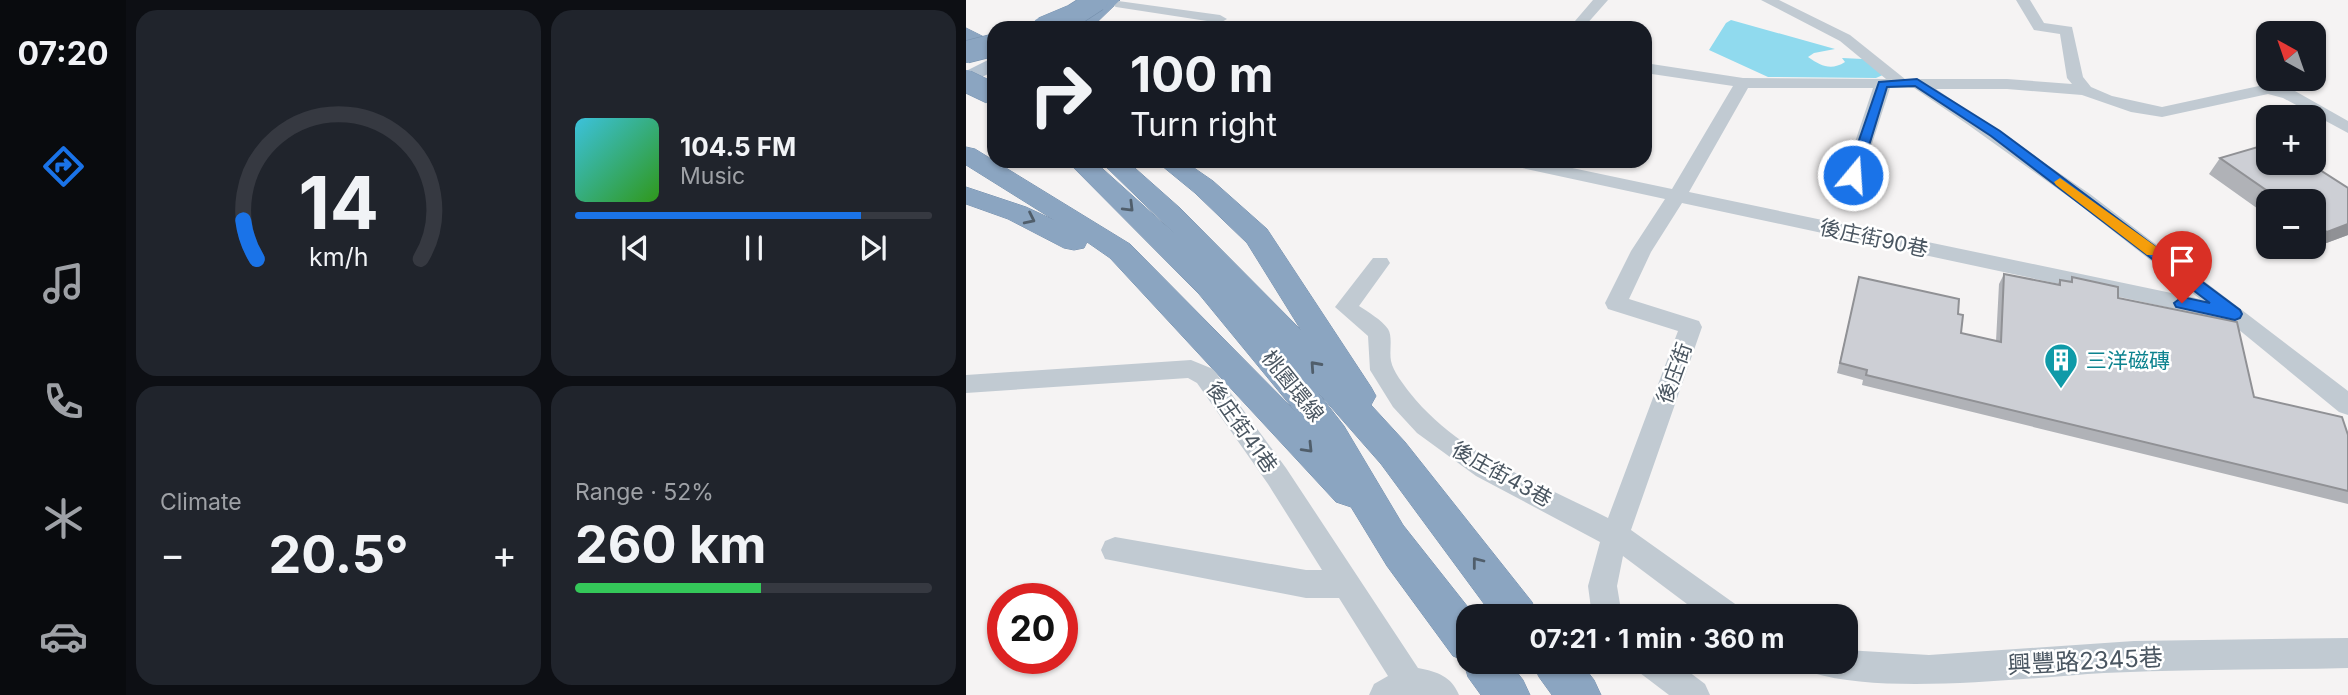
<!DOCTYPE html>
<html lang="en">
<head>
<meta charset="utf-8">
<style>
  :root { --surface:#171b24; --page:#20242c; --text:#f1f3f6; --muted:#9ea1a6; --line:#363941; --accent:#1a73e8 }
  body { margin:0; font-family:Inter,"Noto Sans TC",sans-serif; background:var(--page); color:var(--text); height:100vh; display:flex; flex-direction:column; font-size:26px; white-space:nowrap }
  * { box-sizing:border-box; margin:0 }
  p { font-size:23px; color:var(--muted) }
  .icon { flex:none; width:38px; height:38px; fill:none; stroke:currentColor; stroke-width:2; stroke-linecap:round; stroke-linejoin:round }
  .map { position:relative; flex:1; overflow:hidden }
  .details { display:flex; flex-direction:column; gap:10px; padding:10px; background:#0d0f14; width:840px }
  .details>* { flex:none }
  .banner { position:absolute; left:21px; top:21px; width:665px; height:147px; border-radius:21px; box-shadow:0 2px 5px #0004; background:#171b24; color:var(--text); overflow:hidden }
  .needle { width:46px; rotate:320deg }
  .tools { position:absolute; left:1290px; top:21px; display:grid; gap:14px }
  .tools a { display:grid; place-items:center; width:70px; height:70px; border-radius:14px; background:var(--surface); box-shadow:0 2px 5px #0004; font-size:35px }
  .speed { position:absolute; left:21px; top:583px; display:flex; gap:14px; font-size:35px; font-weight:700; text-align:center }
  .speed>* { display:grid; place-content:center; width:91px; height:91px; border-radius:50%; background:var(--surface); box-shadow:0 2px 5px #0004; line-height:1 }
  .speed .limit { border:10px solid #d22; background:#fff; color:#111 }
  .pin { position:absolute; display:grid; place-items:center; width:60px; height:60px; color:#fff; margin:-72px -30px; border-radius:50% 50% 50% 0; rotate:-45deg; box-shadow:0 0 7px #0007 }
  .pin .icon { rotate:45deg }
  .me { position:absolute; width:77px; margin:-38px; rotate:18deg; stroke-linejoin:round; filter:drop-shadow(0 0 5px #0008) }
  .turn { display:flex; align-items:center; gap:24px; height:147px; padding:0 28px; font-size:32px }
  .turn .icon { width:91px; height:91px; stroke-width:2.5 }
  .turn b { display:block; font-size:49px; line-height:60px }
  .big { font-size:52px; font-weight:700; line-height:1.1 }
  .details .card { flex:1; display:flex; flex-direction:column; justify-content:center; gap:10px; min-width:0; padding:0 24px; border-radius:21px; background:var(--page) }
  .details .dial { align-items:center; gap:0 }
  .dial svg { height:182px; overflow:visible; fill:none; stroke:var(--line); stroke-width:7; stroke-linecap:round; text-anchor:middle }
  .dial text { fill:var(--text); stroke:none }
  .song { display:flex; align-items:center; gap:21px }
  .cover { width:84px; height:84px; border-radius:10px; background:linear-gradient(135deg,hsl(190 70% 55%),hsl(110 70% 35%)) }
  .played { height:7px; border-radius:4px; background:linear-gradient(90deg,var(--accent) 80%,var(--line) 80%) }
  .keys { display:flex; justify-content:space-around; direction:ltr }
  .heat { display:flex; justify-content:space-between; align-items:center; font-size:38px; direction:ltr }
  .charge { height:10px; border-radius:5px; background:linear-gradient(90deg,#34c759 52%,var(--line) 0) }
  .details .tiles { flex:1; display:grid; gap:10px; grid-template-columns:repeat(2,1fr) }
  .trip { position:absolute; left:490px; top:604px; width:402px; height:70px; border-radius:21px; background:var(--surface); box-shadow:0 2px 5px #0004; font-weight:700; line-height:70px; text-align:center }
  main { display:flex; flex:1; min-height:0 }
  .dock { display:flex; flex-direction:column; width:126px; justify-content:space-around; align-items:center; background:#090b0e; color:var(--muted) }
  .dock .icon { width:49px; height:49px }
  .dock .on { color:var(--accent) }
  .dock b { font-size:32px; color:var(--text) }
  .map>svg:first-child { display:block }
  .water { fill:#90daee }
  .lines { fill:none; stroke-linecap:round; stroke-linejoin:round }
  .highway-casing { stroke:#7690ad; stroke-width:1 }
  .minor { fill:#c1cad2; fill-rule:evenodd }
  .major { fill:#b3c2d1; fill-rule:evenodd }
  .highway { fill:#8ba5c1; fill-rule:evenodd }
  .highway-bridge-casing { stroke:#7690ad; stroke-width:23; stroke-linecap:butt }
  .highway-bridge { stroke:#8ba5c1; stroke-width:22 }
  .wall { fill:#b0b2b7 }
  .shaded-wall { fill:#909195 }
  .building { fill:#cdcfd5; stroke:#909195; stroke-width:2 }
  .oneway { stroke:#505e6b }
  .route { fill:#1a73e8; stroke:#114b97; stroke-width:2 }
  .slow { fill:#f59e0b }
  .labels { text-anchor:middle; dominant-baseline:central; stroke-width:5; stroke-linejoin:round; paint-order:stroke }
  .street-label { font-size:21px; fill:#4a5661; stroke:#fff }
  .culture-label { font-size:21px; fill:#0d838f; stroke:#fff; text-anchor:start }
  .near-street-label { font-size:24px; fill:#4a5661; stroke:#fff }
</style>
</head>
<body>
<main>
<nav class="dock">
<b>07:20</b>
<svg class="icon on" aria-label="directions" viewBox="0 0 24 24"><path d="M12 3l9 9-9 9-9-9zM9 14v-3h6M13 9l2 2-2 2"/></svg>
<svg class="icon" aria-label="music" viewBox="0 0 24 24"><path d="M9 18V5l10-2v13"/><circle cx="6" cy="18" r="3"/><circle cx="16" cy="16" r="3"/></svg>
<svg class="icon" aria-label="phone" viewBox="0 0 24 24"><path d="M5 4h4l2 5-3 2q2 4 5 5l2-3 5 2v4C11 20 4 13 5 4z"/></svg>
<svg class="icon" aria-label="climate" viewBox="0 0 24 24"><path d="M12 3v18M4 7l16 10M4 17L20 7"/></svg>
<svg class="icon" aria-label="car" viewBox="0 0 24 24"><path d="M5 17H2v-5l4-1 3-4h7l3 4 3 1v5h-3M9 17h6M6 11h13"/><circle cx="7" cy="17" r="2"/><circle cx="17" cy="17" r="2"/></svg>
</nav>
<section class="details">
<div class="tiles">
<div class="card dial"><svg viewBox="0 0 100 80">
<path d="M14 69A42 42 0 1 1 86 69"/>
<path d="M14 69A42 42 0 0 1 8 52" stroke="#1a73e8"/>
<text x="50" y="56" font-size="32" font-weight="700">14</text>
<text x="50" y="72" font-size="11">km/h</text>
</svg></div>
<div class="card">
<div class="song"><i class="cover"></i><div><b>104.5 FM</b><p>Music</p></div></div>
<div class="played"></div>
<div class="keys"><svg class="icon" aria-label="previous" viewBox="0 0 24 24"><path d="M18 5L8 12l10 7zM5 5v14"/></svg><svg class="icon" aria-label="pause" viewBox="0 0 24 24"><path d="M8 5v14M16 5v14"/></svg><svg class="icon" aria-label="next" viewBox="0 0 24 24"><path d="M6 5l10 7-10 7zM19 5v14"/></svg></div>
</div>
<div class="card"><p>Climate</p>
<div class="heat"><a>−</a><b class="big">20.5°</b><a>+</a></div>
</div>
<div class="card"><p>Range · 52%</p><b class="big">260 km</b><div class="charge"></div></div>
</div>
</section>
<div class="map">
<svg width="1382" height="695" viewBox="0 0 1382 695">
  <rect width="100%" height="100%" fill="#f5f3f3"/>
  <path class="water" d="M765,20L869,49L848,53L842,57C855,66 865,71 879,62L876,58L897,59L919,74L910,78L802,77L743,50L760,23Z"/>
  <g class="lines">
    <g class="highway-casing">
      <g id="highway">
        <polygon points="133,0 154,0 125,28 103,28"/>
        <polygon points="0,28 28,42 28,57 0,43"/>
        <polygon points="0,147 9,149 164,244 329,411 233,294 101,161 128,161 208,233 134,161 161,161 214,208 335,330 281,243 229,193 190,161 218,161 247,181 301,229 405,387 410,396 405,405 439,442 566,602 572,616 527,616 415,464 350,390 378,426 437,525 509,616 502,616 502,662 543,662 557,680 564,695 515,695 502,677 497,660 487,656 421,566 385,507 370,502 144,258 121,242 118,248 108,250 98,248 42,219 0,204 0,187 60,207 88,220 0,165"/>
        <polygon points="567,662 614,662 628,680 635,695 586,695 573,677"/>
      </g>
    </g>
    <g class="minor">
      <polygon points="145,0 254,15 261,19 254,23 150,7 143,3"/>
      <polygon points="627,0 642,0 619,26 620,28 603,28"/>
      <path d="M795,0H813L884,35L939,79H1041L1106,84L1101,78L1094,34L1068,30L1050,0H1064L1078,23L1106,27L1117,77L1125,87L1146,96L1196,107L1302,84L1329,91L1382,121V133L1317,98L1302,94L1196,117L1165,112L1116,95L1041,89H970L1124,194L1382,391V415L1373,412L1261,320L716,203L685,252L663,299L733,321L736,327L665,530L772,606L777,616H737L657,556L651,586L656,616H626L622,586L634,542L510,476L451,433L427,407L404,370L402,336L369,307L407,258H421L424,263L393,306C402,312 416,320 422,329C427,337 423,351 425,361C427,371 437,384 444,393C493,455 574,483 642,518L712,331L642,309L639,303L665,251L699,199L547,166L538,161H573L706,189L767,86L679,73V63L777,78L920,79L874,41ZM782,88H907L878,175L887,181L896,175L924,88H948L1001,124L1110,202L1234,299L723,192Z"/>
      <path d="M225,360L247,369L320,468L452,668C472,672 485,676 493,695H403L408,684L422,676L373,598H340L139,559L135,550L139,541L149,537L340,570H356L302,484L231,383L222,378L0,393V375Z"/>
      <path d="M1382,638V668C1301,670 1219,669 1138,673C1058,678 920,695 847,673L843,662H880V650L963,655L1168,641Z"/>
      <polygon points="670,662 710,662 739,684 744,695 703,695 674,673"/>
    </g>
    <polygon class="major" points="28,57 28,71 0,85 0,71"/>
    <use href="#highway" class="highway"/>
    <g class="highway-bridge-casing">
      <g id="highway-bridge">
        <polyline points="77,28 108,15 131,0"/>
        <polyline points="0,52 28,45"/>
        <polyline points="0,81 25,93"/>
      </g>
    </g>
    <use href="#highway-bridge" class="highway-bridge"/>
  </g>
  <g class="wall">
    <polygon points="1254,158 1357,166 1354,170 1382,235 1347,248 1345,247 1348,247 1348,201 1302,201 1302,216 1243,174"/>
    <polygon points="1038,274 1091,285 1094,280 1104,282 1106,277 1152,298 1288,397 1382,435 1382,504 896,385 897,380 871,373 893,277 992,314 995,333 1030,341 1033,284"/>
  </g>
  <polygon class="shaded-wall" points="1382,224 1382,235 1347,248 1361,232"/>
  <g class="building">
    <polygon points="1302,144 1302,163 1348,163 1348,161 1357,166 1351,168 1382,188 1382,224 1361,232 1348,223 1348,201 1316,201 1254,158"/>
    <polygon points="1038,274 1094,285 1094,280 1106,282 1106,277 1152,287 1152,298 1271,322 1288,397 1376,417 1382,435 1382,491 900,375 901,370 874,363 893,277 993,299 992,314 997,315 995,333 1035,342"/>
  </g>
  <defs><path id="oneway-chevron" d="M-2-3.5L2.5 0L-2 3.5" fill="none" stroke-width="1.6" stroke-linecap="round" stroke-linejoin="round" transform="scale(1.75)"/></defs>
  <g class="oneway">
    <use href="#oneway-chevron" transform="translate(163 207) rotate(45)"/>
    <use href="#oneway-chevron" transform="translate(64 219) rotate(26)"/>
    <use href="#oneway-chevron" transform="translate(349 366) rotate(-132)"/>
    <use href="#oneway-chevron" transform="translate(342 448) rotate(46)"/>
    <use href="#oneway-chevron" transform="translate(511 562) rotate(-128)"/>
  </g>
  <polygon class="route" points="951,79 1034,131 1274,310 1276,314 1274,318 1269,320 1210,307 1208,303 1216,297 1244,303 1025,136 949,86 921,87 894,175 887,179 883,178 881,175 913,82"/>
  <polygon class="slow" points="1094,178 1192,248 1192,255 1181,255 1090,185 1088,182"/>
  <defs>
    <g id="building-pin" transform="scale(1.75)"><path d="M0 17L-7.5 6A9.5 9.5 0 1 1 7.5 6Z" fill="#0f9aa8" stroke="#fff"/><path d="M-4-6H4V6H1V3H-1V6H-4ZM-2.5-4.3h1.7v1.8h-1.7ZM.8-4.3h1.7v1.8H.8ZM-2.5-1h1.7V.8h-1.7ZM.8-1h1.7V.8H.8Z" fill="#fff"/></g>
  </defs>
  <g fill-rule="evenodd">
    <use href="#building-pin" x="1095" y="360"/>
  </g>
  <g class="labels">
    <g class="street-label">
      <text transform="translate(908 238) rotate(12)">後庄街90巷</text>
      <text transform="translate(708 373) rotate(-70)">後庄街</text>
      <text transform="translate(327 386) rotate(51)">桃園環線</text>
      <text transform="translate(276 427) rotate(55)">後庄街41巷</text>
      <text transform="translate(536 474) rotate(29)">後庄街43巷</text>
    </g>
    <g class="culture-label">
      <text x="1120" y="360">三洋磁磚</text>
    </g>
    <g class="near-street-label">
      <text transform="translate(1119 661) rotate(-3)">興豐路2345巷</text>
    </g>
  </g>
</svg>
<div class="tools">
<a><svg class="needle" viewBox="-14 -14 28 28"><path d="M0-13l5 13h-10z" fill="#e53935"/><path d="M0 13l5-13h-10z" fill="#9ea1a6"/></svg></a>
<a>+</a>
<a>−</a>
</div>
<div class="speed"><div class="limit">20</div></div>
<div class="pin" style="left:1216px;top:303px;background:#d93025"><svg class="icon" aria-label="arrive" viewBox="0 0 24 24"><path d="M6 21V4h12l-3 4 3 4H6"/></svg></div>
<svg class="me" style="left:887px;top:175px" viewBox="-20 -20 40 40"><circle r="17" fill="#1a73e8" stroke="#fff" stroke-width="3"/><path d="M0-11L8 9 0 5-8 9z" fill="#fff"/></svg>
<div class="trip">07:21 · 1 min · 360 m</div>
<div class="banner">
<div class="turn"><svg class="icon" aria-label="right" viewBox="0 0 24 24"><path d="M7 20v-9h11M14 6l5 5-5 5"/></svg><div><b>100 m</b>Turn right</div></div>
</div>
</div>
</main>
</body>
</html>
